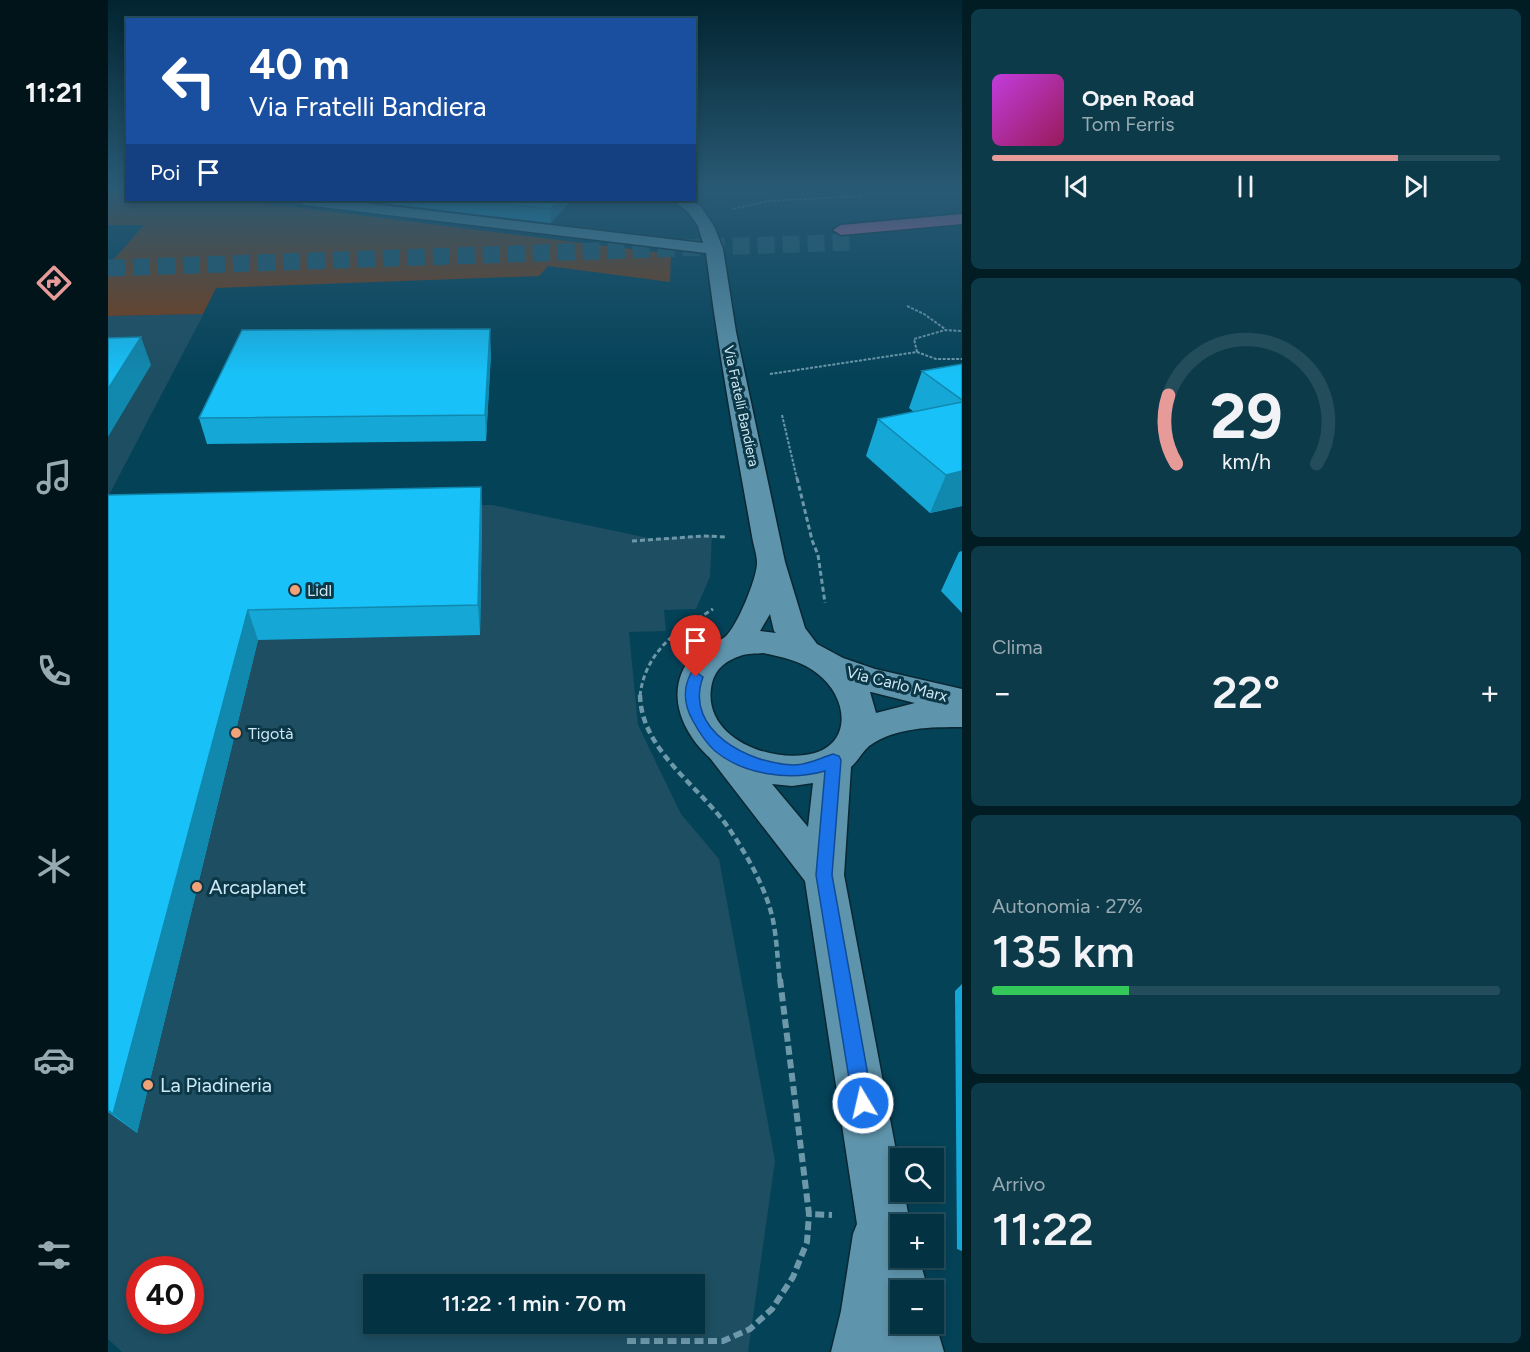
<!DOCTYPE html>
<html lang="it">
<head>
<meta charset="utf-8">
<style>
  :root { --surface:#033242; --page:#0d3a49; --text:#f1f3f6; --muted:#97aab2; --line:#244d5b; --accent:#e69b98 }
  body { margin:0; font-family:Figtree,sans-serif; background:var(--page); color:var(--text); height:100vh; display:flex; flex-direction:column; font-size:22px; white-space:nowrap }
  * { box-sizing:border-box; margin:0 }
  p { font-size:20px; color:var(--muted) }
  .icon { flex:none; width:33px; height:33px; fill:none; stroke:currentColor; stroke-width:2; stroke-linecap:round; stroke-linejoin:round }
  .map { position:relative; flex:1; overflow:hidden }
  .sheet { display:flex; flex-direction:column; gap:9px; padding:9px; background:#021c24; width:568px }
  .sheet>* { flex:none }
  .top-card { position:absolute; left:18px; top:18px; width:570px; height:183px; border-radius:0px; box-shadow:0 3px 9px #0003,0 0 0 2px var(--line); background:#1a4fa0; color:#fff; overflow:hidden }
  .buttons { position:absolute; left:782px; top:1148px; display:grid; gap:12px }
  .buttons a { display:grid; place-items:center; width:54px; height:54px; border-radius:0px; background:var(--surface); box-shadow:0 3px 9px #0003,0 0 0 2px var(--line); font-size:30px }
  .speed { position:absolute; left:18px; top:1256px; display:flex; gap:12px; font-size:30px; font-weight:700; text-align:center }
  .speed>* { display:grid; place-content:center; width:78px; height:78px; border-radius:50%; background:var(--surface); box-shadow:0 3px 9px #0003,0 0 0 2px var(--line); line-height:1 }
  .speed .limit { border:9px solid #d22; background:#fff; color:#111 }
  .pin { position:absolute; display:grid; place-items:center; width:51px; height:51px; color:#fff; margin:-62px -26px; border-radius:50% 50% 50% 0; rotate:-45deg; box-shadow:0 0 6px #0007 }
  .pin .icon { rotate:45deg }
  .me { position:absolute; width:66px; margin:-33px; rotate:351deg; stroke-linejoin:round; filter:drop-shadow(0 0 4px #0008) }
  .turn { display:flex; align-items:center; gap:21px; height:126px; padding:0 24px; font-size:27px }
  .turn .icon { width:78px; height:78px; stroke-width:2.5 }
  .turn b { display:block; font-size:42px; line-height:51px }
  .then { display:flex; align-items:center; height:57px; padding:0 24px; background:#0003; gap:12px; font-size:22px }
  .big { font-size:45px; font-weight:600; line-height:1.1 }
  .sheet .tile { flex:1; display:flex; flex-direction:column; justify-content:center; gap:9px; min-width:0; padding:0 21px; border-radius:9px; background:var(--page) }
  .sheet .dial { align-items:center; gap:0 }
  .dial svg { height:156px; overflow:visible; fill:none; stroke:var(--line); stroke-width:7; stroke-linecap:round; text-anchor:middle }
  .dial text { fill:var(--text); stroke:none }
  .song { display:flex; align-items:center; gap:18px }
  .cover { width:72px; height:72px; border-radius:9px; background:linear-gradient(135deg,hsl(290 70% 55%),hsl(330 70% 35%)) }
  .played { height:6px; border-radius:3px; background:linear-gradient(90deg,var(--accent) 80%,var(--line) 80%) }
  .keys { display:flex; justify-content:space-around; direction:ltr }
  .heat { display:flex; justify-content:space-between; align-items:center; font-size:33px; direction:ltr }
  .charge { height:9px; border-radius:4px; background:linear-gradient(90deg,#34c759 27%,var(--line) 0) }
  .trip { position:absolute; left:255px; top:1274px; width:342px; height:60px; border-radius:0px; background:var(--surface); box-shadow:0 3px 9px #0003,0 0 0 2px var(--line); font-weight:600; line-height:60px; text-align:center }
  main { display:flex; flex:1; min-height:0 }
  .menu { display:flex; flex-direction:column; width:108px; justify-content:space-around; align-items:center; background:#01141a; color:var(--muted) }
  .menu .icon { width:42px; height:42px }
  .menu .active { color:var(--accent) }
  .menu b { font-size:27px; color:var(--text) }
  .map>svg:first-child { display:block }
  .built { fill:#1d4e62; fill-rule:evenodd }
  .green { fill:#7e3a10 }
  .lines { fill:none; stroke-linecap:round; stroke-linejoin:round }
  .highway-tunnel { stroke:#225b70; stroke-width:17; stroke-dasharray:17 8; stroke-linecap:butt }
  .minor-casing { stroke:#0a2732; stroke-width:3 }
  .highway-casing { stroke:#0a2732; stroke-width:3 }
  .path-far3 { stroke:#6d98aa; stroke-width:2; stroke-dasharray:3 1.5; stroke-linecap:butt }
  .path-far2 { stroke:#6d98aa; stroke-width:3; stroke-dasharray:5 3; stroke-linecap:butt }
  .path-far1 { stroke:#6d98aa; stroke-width:4.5; stroke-dasharray:7 4; stroke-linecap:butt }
  .path { stroke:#6d98aa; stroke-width:6; stroke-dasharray:9 4.5; stroke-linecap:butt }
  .minor { fill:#5e94ac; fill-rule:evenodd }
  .highway { fill:#d067a0; fill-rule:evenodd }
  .wall { fill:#15a7d6 }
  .shaded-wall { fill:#1188ae }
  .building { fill:#18c2f9; stroke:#1188ae; stroke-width:1.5 }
  .route { fill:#1a73e8; stroke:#114b97; stroke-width:1.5 }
  .poi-dot { fill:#f0a279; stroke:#0c3747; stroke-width:2 }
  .labels { text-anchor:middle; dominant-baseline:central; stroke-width:6; stroke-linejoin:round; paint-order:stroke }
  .far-street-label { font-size:14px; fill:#cde8f5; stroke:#0c3747 }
  .poi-label { font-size:16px; fill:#cde8f5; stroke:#0c3747; text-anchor:start }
  .street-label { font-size:16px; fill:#cde8f5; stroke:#0c3747 }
  .near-poi-label { font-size:20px; fill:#cde8f5; stroke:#0c3747; text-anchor:start }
</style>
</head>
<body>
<main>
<nav class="menu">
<b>11:21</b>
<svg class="icon active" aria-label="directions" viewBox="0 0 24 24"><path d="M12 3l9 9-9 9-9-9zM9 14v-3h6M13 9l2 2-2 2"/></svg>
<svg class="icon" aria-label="music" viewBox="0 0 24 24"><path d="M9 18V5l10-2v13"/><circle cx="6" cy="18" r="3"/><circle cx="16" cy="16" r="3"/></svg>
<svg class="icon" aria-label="phone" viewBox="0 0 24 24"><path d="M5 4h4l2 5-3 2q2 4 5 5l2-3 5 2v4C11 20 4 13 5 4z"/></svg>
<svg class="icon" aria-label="climate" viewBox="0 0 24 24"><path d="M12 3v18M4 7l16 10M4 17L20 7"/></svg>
<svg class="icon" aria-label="car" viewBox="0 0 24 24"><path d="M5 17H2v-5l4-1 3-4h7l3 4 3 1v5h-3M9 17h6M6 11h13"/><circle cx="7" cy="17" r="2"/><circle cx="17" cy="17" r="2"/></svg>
<svg class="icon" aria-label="filters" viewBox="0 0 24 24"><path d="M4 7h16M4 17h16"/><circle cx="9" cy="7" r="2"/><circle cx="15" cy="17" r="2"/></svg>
</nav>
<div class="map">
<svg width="854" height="1352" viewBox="0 0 854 1352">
  <rect width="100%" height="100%" fill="#044258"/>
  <g class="built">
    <polygon points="95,314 95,315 0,497 0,316"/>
    <path d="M0,505H384L545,539L604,535L602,577L588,609L556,610L558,631L521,632L530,725L573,814L611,859L667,1161L640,1352H14L0,1339ZM32,1269H82V1320H32ZM266,1284H586V1323H266Z"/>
  </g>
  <polygon class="green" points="0,187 19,187 20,200 130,200 563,254 562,282 440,266 431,276 108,288 95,314 0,316 0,266 36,225 0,225"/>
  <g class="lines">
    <polyline class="highway-tunnel" points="0,268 748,242"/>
    <g class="minor-casing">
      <path id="minor" d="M188,200H231L595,243L590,226L581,213L565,200H582L593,207L606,226L615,249L628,332L677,562L697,628L709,644L735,658L767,669L854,689V727C824,727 787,727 761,746C754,752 750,761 743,767L736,875L792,1172V1191H796L802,1224H792V1257H811L820,1290H792V1323H825V1315L836,1352H723L733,1311L745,1234L749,1224L697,881L602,758C572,731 555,688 586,654C595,645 608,644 617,637C629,627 649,578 649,563C649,554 645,544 644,536C640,513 636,491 632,469C619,397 607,325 598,253L196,205ZM662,614L666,631L668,633L652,631ZM655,653C675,657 694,661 710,674C742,699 745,749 697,755C655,761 592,734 604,683C607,669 619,660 632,656C639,653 648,654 655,653ZM762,692H763L807,703L768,713ZM705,783L700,827L664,784L684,786Z"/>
    </g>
    <g class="highway-casing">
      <polygon id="highway" points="854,214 854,224 733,235 725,230 733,225"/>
    </g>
    <g class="path-far3">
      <polyline points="625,209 661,201 754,196"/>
      <polyline points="799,306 816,314 837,329"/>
      <polyline points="809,352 806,339 837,330 854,331"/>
      <polyline points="662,374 809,352 828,359 854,359"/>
      <polyline points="674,415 689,479"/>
    </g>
    <g class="path-far2">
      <polyline points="689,478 704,540 710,555 717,603"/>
      <polyline points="524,541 596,536 619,537"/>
      <polyline points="583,623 605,609"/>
      <path d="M532,696C535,668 550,647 572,630"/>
    </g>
    <path class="path-far1" d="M532,695C533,751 593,787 622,830C638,854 655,883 663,912C669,934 669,958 672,981"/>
    <g class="path">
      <polyline points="672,979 701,1214 724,1215"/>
      <polyline points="519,1341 615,1341 642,1329 664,1309 685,1277 699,1242 701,1214"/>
    </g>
    <use href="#minor" class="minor"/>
    <use href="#highway" class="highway"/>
  </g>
  <g class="wall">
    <polygon points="257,200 464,200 442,223 258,201"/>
    <polygon points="383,353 378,441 99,444 91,418"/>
    <polygon points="854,364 854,506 822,513 758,456 770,419 806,412 801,408 814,371"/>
    <polygon points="373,487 374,517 372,635 150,640 29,1133 0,1112 0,495"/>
    <polygon points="854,551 854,613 833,591 851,552"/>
    <polygon points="854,984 854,1251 849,1249 847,991"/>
  </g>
  <g class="shaded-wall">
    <polygon points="451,200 464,200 442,223 442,209"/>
    <polygon points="382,329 383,353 378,441 377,415"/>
    <polygon points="33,337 43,365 0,437 0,389"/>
    <polygon points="854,471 854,506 822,513 838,475"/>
    <polygon points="373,487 374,517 372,635 370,605"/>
    <polygon points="140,610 150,640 29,1133 5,1114"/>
  </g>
  <g class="building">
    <polygon points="359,200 451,200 442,209"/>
    <polygon points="382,329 377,415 91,418 134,330"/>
    <polygon points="33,337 0,389 0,338"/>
    <polygon points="854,364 854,400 814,371"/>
    <polygon points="854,402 854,471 838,475 770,419"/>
    <polygon points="373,487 370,605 140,610 5,1114 0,1110 0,495"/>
  </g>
  <linearGradient id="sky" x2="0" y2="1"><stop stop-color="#022430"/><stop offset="0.5" stop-color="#295a75"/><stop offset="1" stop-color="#295a75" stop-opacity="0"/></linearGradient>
  <rect width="854" height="376" fill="url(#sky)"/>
  <path class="route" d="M588,672L595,677C575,731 642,764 686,765C700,765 712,758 725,754L731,756L733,760L724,875L765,1103L762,1110L755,1113L748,1110L745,1103L708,875L717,771C682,781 636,775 607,751C598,743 591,732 585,721C576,705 574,690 583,673Z"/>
  <g class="poi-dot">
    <circle cx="187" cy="590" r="6"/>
    <circle cx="128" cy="733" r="6"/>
    <circle cx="89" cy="887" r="6"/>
    <circle cx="40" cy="1085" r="6"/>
  </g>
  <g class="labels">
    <g class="far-street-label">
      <text transform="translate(633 406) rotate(78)">Via Fratelli Bandiera</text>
    </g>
    <g class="poi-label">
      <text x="199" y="590">Lidl</text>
      <text x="140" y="733">Tigotà</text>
    </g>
    <g class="street-label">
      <text transform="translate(789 684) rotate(14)">Via Carlo Marx</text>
    </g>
    <g class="near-poi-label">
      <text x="101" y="887">Arcaplanet</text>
      <text x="52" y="1085">La Piadineria</text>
    </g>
  </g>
</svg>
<div class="buttons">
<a><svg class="icon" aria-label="search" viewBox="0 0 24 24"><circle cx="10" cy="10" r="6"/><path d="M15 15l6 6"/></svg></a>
<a>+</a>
<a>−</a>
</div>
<div class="speed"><div class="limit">40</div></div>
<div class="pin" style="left:588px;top:677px;background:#d93025"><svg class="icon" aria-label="arrive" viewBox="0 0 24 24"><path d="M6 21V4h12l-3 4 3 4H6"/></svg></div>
<svg class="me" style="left:755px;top:1103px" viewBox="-20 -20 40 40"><circle r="17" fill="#1a73e8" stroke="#fff" stroke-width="3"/><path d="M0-11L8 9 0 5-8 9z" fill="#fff"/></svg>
<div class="trip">11:22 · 1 min · 70 m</div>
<div class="top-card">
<div class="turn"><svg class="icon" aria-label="left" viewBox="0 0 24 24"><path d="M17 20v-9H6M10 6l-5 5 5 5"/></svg><div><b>40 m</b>Via Fratelli Bandiera</div></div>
<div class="then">Poi<svg class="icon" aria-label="arrive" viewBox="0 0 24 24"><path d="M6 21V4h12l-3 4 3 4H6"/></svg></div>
</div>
</div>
<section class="sheet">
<div class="tile">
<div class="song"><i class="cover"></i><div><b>Open Road</b><p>Tom Ferris</p></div></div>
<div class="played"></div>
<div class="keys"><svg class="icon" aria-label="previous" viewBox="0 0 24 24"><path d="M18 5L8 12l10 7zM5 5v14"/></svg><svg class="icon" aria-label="pause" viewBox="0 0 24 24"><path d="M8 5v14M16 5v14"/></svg><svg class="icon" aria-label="next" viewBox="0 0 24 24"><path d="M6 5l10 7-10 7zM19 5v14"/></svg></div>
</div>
<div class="tile dial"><svg viewBox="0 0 100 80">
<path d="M14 69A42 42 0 1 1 86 69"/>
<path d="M14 69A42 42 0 0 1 10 34" stroke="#e69b98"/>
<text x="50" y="56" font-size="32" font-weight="700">29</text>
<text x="50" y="72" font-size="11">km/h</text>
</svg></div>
<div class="tile"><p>Clima</p>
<div class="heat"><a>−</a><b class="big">22°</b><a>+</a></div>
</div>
<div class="tile"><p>Autonomia · 27%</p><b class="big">135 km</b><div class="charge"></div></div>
<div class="tile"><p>Arrivo</p><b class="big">11:22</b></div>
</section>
</main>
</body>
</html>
